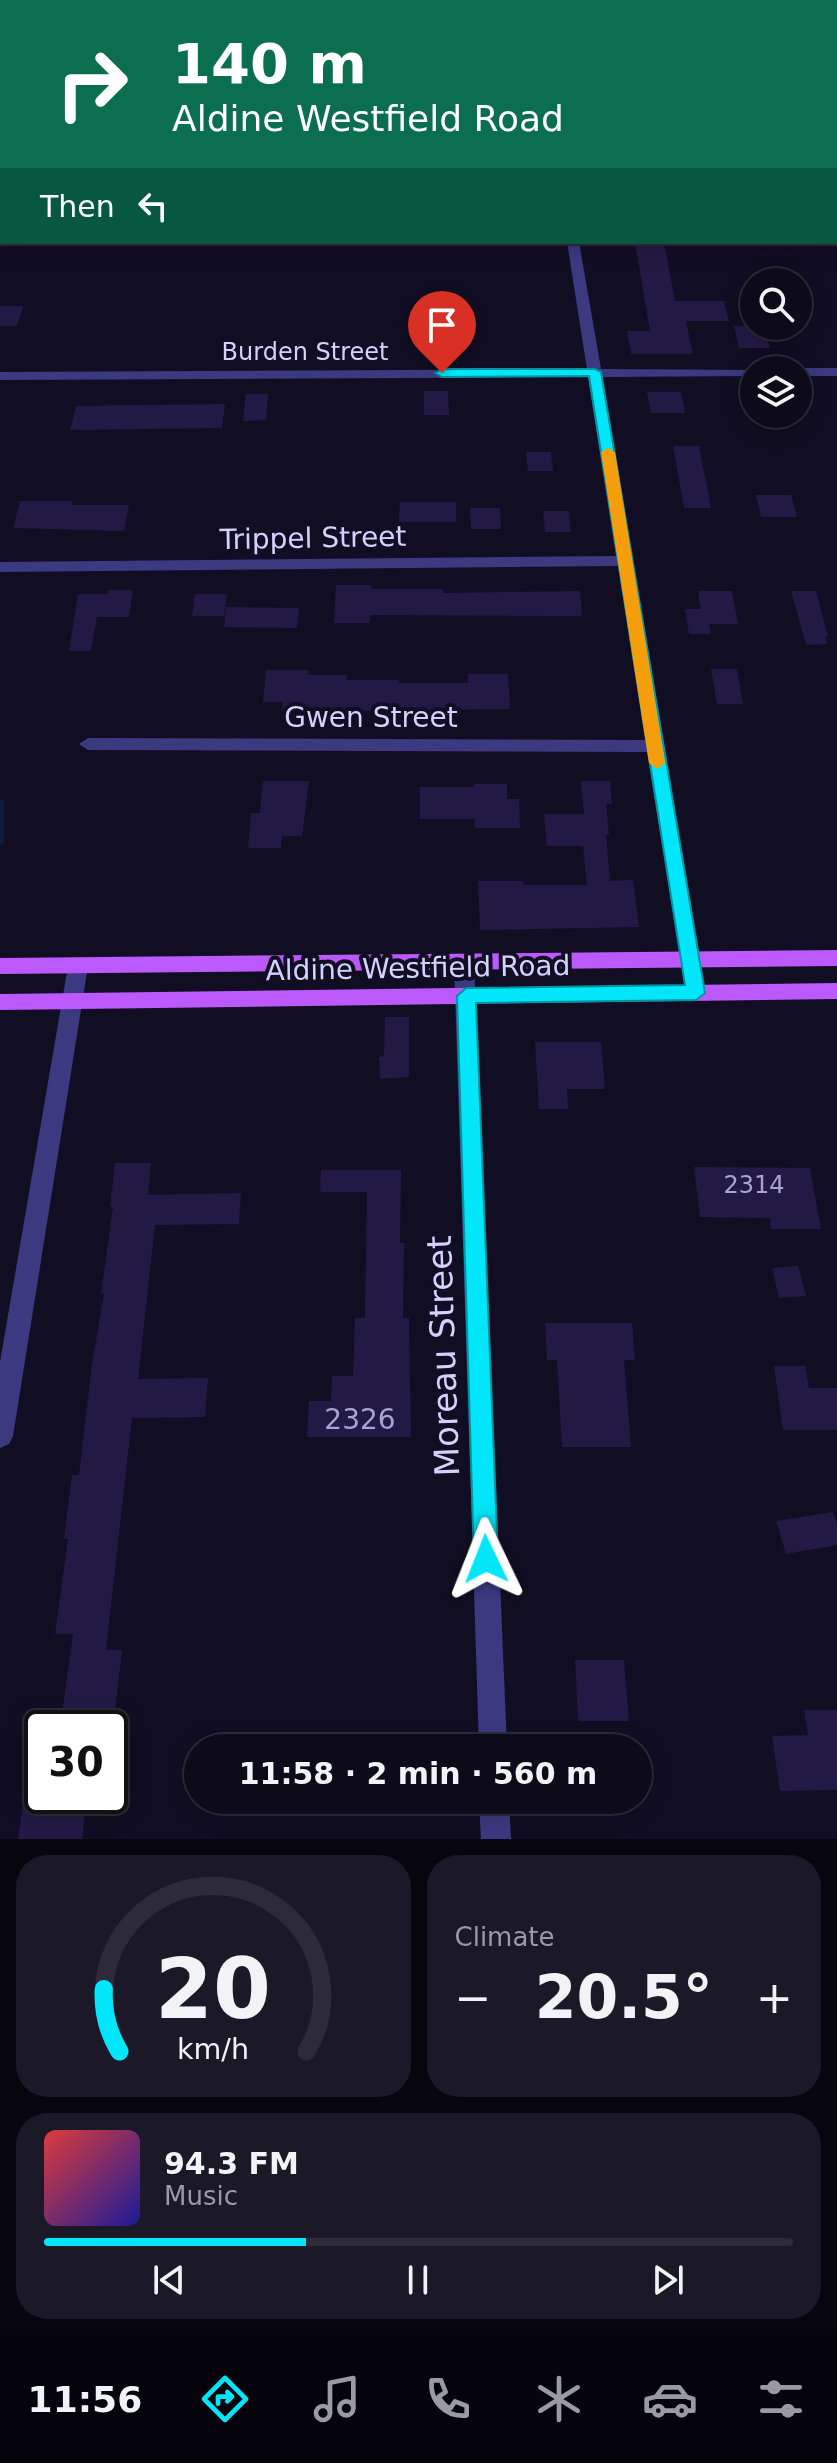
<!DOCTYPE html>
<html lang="en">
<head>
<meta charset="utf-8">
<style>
  :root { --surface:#0d0a1a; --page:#1b1827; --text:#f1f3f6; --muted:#9a9aa2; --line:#2d2b39; --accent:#03e5f8 }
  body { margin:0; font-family:"DejaVu Sans",sans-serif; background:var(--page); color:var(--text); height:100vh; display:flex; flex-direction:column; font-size:30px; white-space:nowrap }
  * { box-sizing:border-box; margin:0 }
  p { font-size:26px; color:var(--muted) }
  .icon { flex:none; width:44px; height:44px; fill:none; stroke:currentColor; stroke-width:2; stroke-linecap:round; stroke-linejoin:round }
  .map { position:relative; height:1839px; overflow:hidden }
  .drawer { display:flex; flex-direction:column; gap:16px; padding:16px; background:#07060e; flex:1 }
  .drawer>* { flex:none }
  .top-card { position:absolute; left:0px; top:0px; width:838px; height:244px; box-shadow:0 4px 20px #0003,0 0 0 2px var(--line); background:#0b6e4f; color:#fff; overflow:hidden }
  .fabs { position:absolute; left:740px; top:268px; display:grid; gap:16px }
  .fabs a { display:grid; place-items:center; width:72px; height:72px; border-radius:50%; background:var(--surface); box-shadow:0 4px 20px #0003,0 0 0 2px var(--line); font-size:40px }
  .speed { position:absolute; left:24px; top:1710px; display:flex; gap:16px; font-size:40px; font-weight:700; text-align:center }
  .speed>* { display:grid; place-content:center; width:104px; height:104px; border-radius:50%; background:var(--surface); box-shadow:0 4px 20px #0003,0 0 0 2px var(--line); line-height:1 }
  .speed .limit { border:4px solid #111; border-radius:12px; background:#fff; color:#111 }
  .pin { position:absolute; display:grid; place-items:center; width:68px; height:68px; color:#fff; margin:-82px -34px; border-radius:50% 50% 50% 0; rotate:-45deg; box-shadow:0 0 8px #0007 }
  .pin .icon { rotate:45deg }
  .me { position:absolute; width:88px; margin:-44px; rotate:358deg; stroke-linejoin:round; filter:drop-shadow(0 0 6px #0008) }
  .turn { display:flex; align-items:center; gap:28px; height:168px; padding:0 40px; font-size:36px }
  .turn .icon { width:104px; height:104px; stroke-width:2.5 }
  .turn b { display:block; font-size:56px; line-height:68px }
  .then { display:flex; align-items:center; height:76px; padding:0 40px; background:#0003; gap:16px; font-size:30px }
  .big { font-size:60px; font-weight:700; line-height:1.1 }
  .drawer .card { flex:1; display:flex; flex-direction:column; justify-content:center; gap:12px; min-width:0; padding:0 28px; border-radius:32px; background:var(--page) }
  .drawer .dial { align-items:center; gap:0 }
  .dial svg { height:208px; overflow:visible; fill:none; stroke:var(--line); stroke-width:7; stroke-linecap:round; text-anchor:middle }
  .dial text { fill:var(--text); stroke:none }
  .song { display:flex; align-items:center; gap:24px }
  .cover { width:96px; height:96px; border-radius:12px; background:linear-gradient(135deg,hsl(0 70% 55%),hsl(240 70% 35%)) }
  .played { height:8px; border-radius:4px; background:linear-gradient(90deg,var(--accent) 35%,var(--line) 35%) }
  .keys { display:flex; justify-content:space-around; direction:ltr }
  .heat { display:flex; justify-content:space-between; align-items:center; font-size:44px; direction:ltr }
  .drawer .tiles { flex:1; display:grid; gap:16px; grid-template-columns:1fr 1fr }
  .card:last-child { grid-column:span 2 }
  .trip { position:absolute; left:184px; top:1734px; width:468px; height:80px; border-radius:40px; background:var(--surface); box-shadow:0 4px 20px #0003,0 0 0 2px var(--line); font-weight:700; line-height:80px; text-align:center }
  .tabs { display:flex; height:128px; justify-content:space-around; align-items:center; background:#05040a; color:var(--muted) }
  .tabs .icon { width:56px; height:56px }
  .tabs .active { color:var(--accent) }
  .tabs b { font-size:36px; color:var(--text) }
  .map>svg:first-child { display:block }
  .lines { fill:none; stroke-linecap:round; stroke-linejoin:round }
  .stream { stroke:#0a1f40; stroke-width:8 }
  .building { fill:#221a44 }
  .minor { fill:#3b3a81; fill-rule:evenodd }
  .major { fill:#bc59fd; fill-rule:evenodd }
  .route { fill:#03e5f8; stroke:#0295a1; stroke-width:2 }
  .slow { fill:#f59e0b }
  .labels { text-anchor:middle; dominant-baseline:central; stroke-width:8; stroke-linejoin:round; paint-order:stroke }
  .far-street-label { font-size:24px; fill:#d5d1fe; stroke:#110e23 }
  .number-label { font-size:24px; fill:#a8a3d0 }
  .street-label { font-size:28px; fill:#d5d1fe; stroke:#110e23 }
  .near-number-label { font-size:28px; fill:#a8a3d0 }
  .near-street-label { font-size:34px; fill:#d5d1fe; stroke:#110e23 }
</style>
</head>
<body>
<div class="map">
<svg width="837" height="1839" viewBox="0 0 837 1839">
  <rect width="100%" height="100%" fill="#110e23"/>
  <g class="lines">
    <polyline class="stream" points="0,803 0,841"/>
  </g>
  <g class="building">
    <polygon points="635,242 664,242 675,301 724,301 729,321 686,321 693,354 631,354 627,331 650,331"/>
    <polygon points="0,306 23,306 17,326 0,326"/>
    <polygon points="734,326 764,326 770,348 739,348"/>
    <polygon points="424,391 448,391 449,415 424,415"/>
    <polygon points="647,392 681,392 685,413 651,413"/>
    <polygon points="246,394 268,394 266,420 243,421"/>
    <polygon points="225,404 222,428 70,430 76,406"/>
    <polygon points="673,446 699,446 711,508 684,508"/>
    <polygon points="526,452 551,452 553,471 528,471"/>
    <polygon points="756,495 791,495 797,517 761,517"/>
    <polygon points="20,501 72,501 71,505 129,505 124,531 13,528"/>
    <polygon points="400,502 456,502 456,522 399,522"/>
    <polygon points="470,508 500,508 501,529 471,529"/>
    <polygon points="543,511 569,511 571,532 545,532"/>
    <polygon points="336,585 371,585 371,589 443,589 443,593 580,591 582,616 370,615 370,623 334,623"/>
    <polygon points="109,590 133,590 129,617 97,617 91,651 69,651 78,594 108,594"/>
    <polygon points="698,591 732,591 738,624 709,624 711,634 689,634 685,609 701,609"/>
    <polygon points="791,591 816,591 828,636 825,636 827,644 806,645"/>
    <polygon points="195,594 227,594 224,616 192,616"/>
    <polygon points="226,607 299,608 297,628 224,627"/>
    <polygon points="711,669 737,669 743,704 717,704"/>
    <polygon points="266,670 309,670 308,675 347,675 347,680 399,680 399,683 468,683 468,674 508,674 510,709 282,712 283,702 263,702"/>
    <polygon points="263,781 309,781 302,836 282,836 281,848 248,848 251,813 260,813"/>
    <polygon points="581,781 610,781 612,804 606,804 609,835 606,835 610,881 633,880 639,927 480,930 478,881 523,881 523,885 587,885 583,846 547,846 544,814 584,814"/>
    <polygon points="474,784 507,784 507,799 519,799 520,828 475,828 475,819 420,819 420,787 474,787"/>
    <polygon points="385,1017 409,1017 409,1077 380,1079 379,1057 384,1056"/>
    <polygon points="535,1042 601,1042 605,1089 567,1089 568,1109 539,1109"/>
    <polygon points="115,1163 151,1163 148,1195 241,1193 239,1224 155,1225 138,1379 208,1378 205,1417 132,1418 106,1650 122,1650 113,1728 60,1728 73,1634 55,1634 68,1539 64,1539 72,1475 79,1475 92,1364 104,1294 101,1294 113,1207 110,1207"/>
    <polygon points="694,1167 810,1168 821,1229 771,1229 770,1218 700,1217"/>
    <polygon points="321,1170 401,1170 400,1243 404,1243 403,1318 409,1318 411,1437 307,1437 309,1401 331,1401 332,1376 353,1376 355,1318 365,1318 367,1192 320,1192"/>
    <polygon points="798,1266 806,1296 779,1298 772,1268"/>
    <polygon points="545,1323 632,1323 635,1360 624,1360 631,1447 562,1447 557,1360 547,1360"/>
    <polygon points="774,1366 805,1366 809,1388 837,1388 837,1430 783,1430"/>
    <polygon points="833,1512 837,1525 837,1545 786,1554 776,1521"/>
    <polygon points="575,1660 624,1660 629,1721 578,1721"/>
    <polygon points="804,1710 837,1710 837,1790 780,1791 772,1736 808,1735"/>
    <polygon points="30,1754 42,1754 42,1796 87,1796 82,1839 18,1839"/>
  </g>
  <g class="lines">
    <g class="minor">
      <rect x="528" y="0" width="10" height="2"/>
      <rect x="836" y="11" width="1" height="6"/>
      <rect x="0" y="15" width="2" height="6"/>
      <polygon points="567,242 579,242 601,369 760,370 754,370 754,376 602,377 706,993 703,999 689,999 686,993 647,752 88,750 79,744 88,738 645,740 618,566 0,572 0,562 616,556 588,377 0,380 0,372 587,369"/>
      <polygon points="798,368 837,368 837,376 798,376 798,370 792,370"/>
      <polygon points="464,954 471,957 474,962 507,1748 479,1748 454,962 457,957"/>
      <polygon points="78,958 85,960 88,966 13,1436 9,1444 0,1448 0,1362 68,966 71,960"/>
      <polygon points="479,1800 509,1800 511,1839 481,1839"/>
    </g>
    <g class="major">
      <polygon points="837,950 837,966 0,974 0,958"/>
      <polygon points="837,983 837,999 0,1010 0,994"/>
    </g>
  </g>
  <polygon class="route" points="595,369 601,372 705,993 696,1000 476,1003 498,1559 495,1568 486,1571 477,1568 474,1559 457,996 466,988 685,985 589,376 442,377 435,373 442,369"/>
  <polygon class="slow" points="608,448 615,452 665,763 657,769 649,763 601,452"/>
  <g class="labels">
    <g class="far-street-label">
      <text x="305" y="352">Burden Street</text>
    </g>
    <g class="number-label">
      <text x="754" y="1185">2314</text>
    </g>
    <g class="street-label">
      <text transform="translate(313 538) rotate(-1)">Trippel Street</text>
      <text x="371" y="717">Gwen Street</text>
      <text transform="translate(418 968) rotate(-1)">Aldine Westfield Road</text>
    </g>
    <g class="near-number-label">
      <text x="360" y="1419">2326</text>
    </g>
    <g class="near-street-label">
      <text transform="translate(443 1356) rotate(-92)">Moreau Street</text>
    </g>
  </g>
</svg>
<div class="fabs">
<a><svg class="icon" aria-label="search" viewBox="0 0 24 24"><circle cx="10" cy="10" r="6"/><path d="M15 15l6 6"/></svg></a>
<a><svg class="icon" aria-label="layers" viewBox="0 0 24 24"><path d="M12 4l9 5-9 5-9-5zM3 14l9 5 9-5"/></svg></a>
</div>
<div class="speed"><div class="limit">30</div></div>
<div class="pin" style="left:442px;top:373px;background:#d93025"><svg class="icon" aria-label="arrive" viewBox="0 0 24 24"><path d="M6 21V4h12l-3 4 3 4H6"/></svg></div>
<svg class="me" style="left:486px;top:1559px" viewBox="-20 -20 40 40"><path d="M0-17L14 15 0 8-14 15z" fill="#03e5f8" stroke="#fff" stroke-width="4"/></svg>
<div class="trip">11:58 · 2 min · 560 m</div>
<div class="top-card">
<div class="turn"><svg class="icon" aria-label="right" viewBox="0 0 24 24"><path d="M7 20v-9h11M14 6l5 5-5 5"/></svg><div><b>140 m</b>Aldine Westfield Road</div></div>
<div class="then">Then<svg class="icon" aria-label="left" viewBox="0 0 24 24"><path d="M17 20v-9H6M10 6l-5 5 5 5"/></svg></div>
</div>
</div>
<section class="drawer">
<div class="tiles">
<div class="card dial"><svg viewBox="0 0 100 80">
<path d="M14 69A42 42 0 1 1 86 69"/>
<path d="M14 69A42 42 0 0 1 8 45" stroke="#03e5f8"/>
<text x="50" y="56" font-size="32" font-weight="700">20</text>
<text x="50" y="72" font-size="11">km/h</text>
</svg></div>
<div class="card"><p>Climate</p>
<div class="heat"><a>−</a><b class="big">20.5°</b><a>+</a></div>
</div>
<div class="card">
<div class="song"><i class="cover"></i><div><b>94.3 FM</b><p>Music</p></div></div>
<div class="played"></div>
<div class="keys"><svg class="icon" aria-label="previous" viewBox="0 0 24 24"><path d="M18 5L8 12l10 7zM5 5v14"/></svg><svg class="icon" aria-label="pause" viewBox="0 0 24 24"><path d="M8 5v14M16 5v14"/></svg><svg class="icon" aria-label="next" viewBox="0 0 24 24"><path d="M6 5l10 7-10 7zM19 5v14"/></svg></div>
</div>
</div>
</section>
<nav class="tabs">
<b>11:56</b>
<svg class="icon active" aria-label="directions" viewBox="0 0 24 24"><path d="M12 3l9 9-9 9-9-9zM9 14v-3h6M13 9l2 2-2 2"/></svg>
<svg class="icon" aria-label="music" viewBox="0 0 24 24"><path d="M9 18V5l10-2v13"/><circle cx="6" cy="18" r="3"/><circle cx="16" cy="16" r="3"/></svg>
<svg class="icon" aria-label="phone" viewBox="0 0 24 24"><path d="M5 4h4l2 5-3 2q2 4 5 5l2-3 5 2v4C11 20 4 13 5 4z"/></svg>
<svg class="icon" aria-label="climate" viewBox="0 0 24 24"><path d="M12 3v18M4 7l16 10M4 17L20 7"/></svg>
<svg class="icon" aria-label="car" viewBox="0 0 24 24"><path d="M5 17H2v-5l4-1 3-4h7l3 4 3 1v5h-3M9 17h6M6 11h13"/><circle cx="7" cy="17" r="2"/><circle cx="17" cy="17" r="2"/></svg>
<svg class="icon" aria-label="filters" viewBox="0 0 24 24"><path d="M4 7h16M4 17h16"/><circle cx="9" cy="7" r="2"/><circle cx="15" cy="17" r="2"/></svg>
</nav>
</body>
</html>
